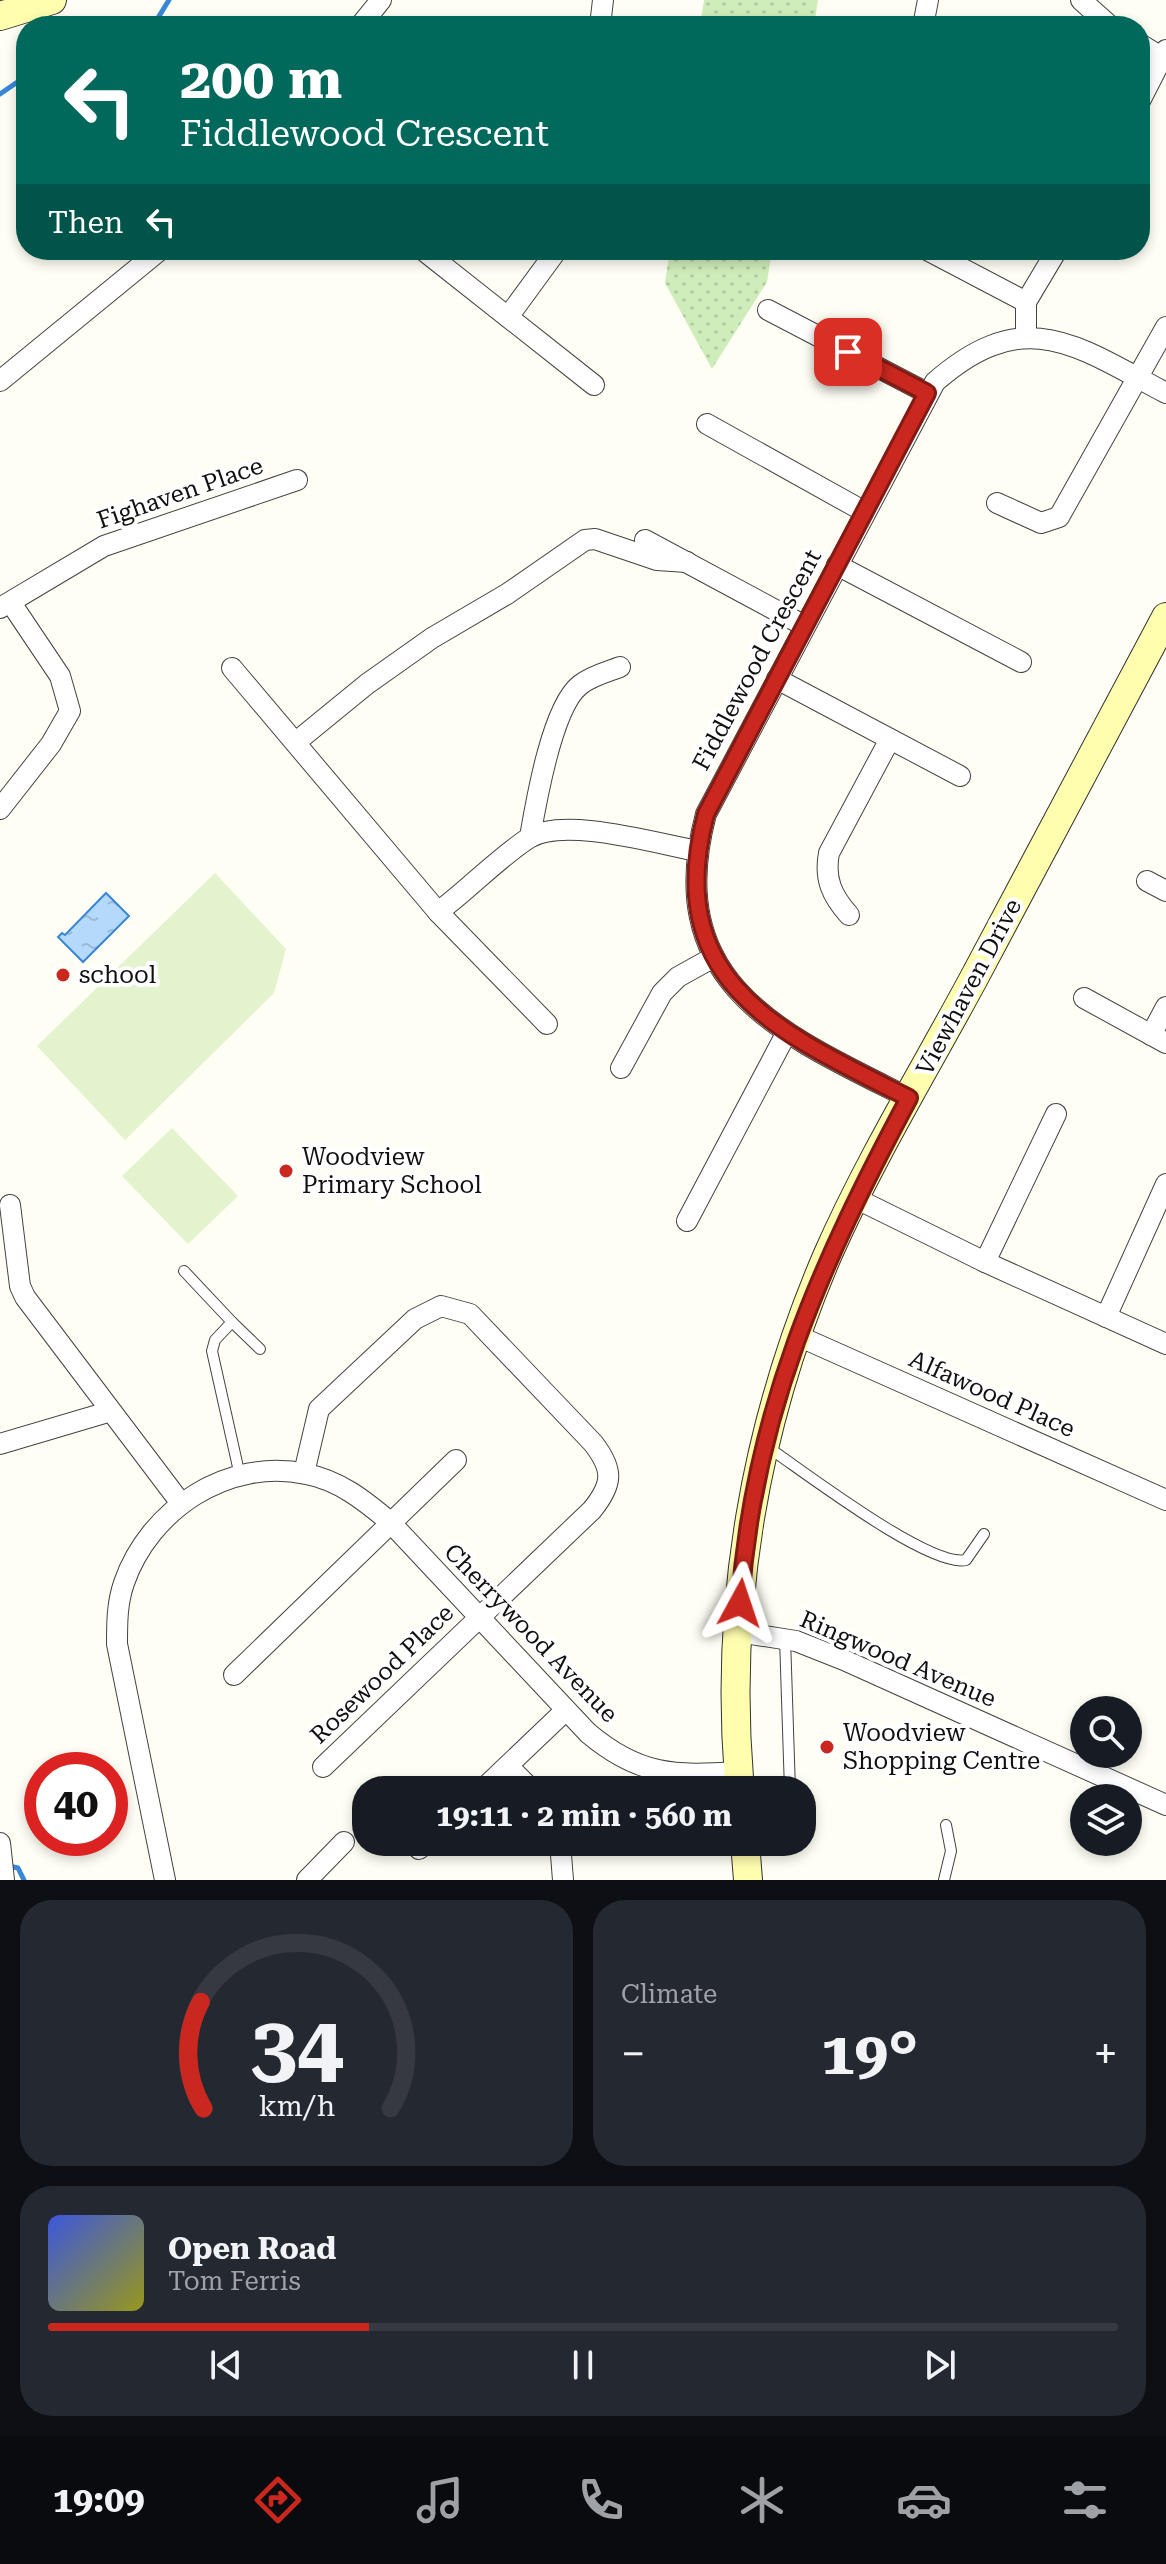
<!DOCTYPE html>
<html lang="en">
<head>
<meta charset="utf-8">
<style>
  :root { --surface:#171b24; --page:#242831; --text:#f1f3f6; --muted:#9ea1a6; --line:#363941; --accent:#ca281f }
  body { margin:0; font-family:"Roboto Serif",serif; background:var(--page); color:var(--text); height:100vh; display:flex; flex-direction:column; font-size:30px; white-space:nowrap }
  * { box-sizing:border-box; margin:0 }
  p { font-size:26px; color:var(--muted) }
  .icon { flex:none; width:44px; height:44px; fill:none; stroke:currentColor; stroke-width:2; stroke-linecap:round; stroke-linejoin:round }
  .map { position:relative; height:1880px; overflow:hidden }
  .sheet { display:flex; flex-direction:column; gap:20px; padding:20px; background:#0d0f14; flex:1 }
  .sheet>* { flex:none }
  .guide { position:absolute; left:16px; top:16px; width:1134px; height:244px; border-radius:32px; box-shadow:0 4px 12px #0003; background:#00695c; color:#fff; overflow:hidden }
  .fabs { position:absolute; left:1070px; top:1696px; display:grid; gap:16px }
  .fabs a { display:grid; place-items:center; width:72px; height:72px; border-radius:50%; background:var(--surface); box-shadow:0 4px 12px #0003; font-size:40px }
  .speed { position:absolute; left:24px; top:1752px; display:flex; gap:16px; font-size:40px; font-weight:700; text-align:center }
  .speed>* { display:grid; place-content:center; width:104px; height:104px; border-radius:50%; background:var(--surface); box-shadow:0 4px 12px #0003; line-height:1 }
  .speed .limit { border:12px solid #d22; background:#fff; color:#111 }
  .pin { position:absolute; display:grid; place-items:center; width:68px; height:68px; color:#fff; margin:-34px; border-radius:16px; box-shadow:0 4px 12px #0006 }
  .me { position:absolute; width:88px; margin:-44px; rotate:5deg; stroke-linejoin:round; filter:drop-shadow(0 0 6px #0008) }
  .turn { display:flex; align-items:center; gap:28px; height:168px; padding:0 32px; font-size:36px }
  .turn .icon { width:104px; height:104px; stroke-width:2.5 }
  .turn b { display:block; font-size:56px; line-height:68px }
  .then { display:flex; align-items:center; height:76px; padding:0 32px; background:#0003; gap:16px; font-size:30px }
  .big { font-size:60px; font-weight:700; line-height:1.1 }
  .sheet .card { flex:1; display:flex; flex-direction:column; justify-content:center; gap:12px; min-width:0; padding:0 28px; border-radius:32px; background:var(--page) }
  .sheet .dial { align-items:center; gap:0 }
  .dial svg { height:208px; overflow:visible; fill:none; stroke:var(--line); stroke-width:7; stroke-linecap:round; text-anchor:middle }
  .dial text { fill:var(--text); stroke:none }
  .song { display:flex; align-items:center; gap:24px }
  .cover { width:96px; height:96px; border-radius:12px; background:linear-gradient(135deg,hsl(230 70% 55%),hsl(60 70% 35%)) }
  .played { height:8px; border-radius:4px; background:linear-gradient(90deg,var(--accent) 30%,var(--line) 30%) }
  .keys { display:flex; justify-content:space-around; direction:ltr }
  .heat { display:flex; justify-content:space-between; align-items:center; font-size:44px; direction:ltr }
  .sheet .tiles { flex:1; display:grid; gap:20px; grid-template-columns:1fr 1fr }
  .card:last-child { grid-column:span 2 }
  .trip { position:absolute; left:352px; top:1776px; width:464px; height:80px; border-radius:32px; background:var(--surface); box-shadow:0 4px 12px #0003; font-weight:700; line-height:80px; text-align:center }
  .tab-bar { display:flex; height:128px; justify-content:space-around; align-items:center; background:#090b0e; color:var(--muted) }
  .tab-bar .icon { width:56px; height:56px }
  .tab-bar .active { color:var(--accent) }
  .tab-bar b { font-size:36px; color:var(--text) }
  .map>svg:first-child { display:block }
  .park { fill:url(#park-dots) }
  .pitch { fill:#e2f3cd }
  .water { fill:url(#water-ripples); stroke:#3887d5; stroke-width:2 }
  .lines { fill:none; stroke-linecap:round; stroke-linejoin:round }
  .stream { stroke:#3887d5; stroke-width:5 }
  .lane-casing { stroke:#434343; stroke-width:12 }
  .street-casing { stroke:#434343; stroke-width:22 }
  .secondary-casing { stroke:#323232; stroke-width:30 }
  .lane { stroke:#fff; stroke-width:10 }
  .street { stroke:#fff; stroke-width:20 }
  .secondary { stroke:#fffeaf; stroke-width:28 }
  .route-casing { stroke:#831a14; stroke-width:20 }
  .route { stroke:#ca281f; stroke-width:14 }
  .poi-dot { fill:#ca281f; stroke:#fff; stroke-width:3 }
  .labels { text-anchor:middle; dominant-baseline:central; stroke-width:8; stroke-linejoin:round; paint-order:stroke }
  .street-label { font-size:24px; fill:#101010; stroke:#fff }
  .poi-label { font-size:24px; fill:#101010; stroke:#fff; text-anchor:start }
</style>
</head>
<body>
<div class="map">
<svg width="1166" height="1880" viewBox="0 0 1166 1880">
  <defs>
    <pattern id="park-dots" width="8" height="8" patternUnits="userSpaceOnUse" patternTransform="scale(2)"><rect width="8" height="8" fill="#cfedba"/><path d="M2 2h.1M6 6h.1" fill="none" stroke="#b1ca9f" stroke-width="1.8" stroke-linecap="round"/></pattern>
    <pattern id="water-ripples" width="26" height="14" patternUnits="userSpaceOnUse" patternTransform="scale(2)"><rect width="26" height="14" fill="#b5d9fa"/><path d="M2 4q2-2 4 0t4 0M15 11q2-2 4 0t4 0" fill="none" stroke="#9bb9d5"/></pattern>
  </defs>
  <rect width="100%" height="100%" fill="#fffef4"/>
  <g class="park">
    <polygon points="704,0 818,0 814,26 700,26"/>
    <polygon points="670,250 772,250 767,282 712,369 665,283"/>
  </g>
  <g class="pitch">
    <polygon points="215,873 286,949 274,993 125,1140 37,1046"/>
    <polygon points="172,1128 238,1196 188,1244 122,1176"/>
  </g>
  <polygon class="water" points="106,893 129,916 83,962 58,937 62,933 65,935"/>
  <g class="lines">
    <g class="stream">
      <polyline points="153,26 169,0"/>
      <polyline points="0,94 19,81 26,82"/>
      <polyline points="9,1866 18,1868 24,1880"/>
    </g>
    <g class="lane-casing">
      <g id="lane">
        <polyline points="184,1271 232,1322 215,1340 212,1351 240,1476"/>
        <polyline points="232,1322 260,1349"/>
        <path d="M766,1446C802,1470 929,1568 966,1560L984,1534"/>
        <polyline points="785,1638 790,1790"/>
        <polyline points="944,1880 951,1851 946,1825"/>
      </g>
    </g>
    <g class="street-casing">
      <g id="street">
        <polyline points="1081,0 1110,26"/>
        <polyline points="360,26 381,0"/>
        <polyline points="600,26 603,0"/>
        <polyline points="923,26 928,0"/>
        <polyline points="1140,44 1166,60"/>
        <polyline points="1140,101 1166,50"/>
        <polyline points="423,250 594,385"/>
        <polyline points="927,250 1026,302 1026,336"/>
        <polyline points="1026,302 1057,250"/>
        <polyline points="768,310 927,393"/>
        <polyline points="508,317 557,250"/>
        <polyline points="0,381 160,250"/>
        <polyline points="707,424 865,512"/>
        <polyline points="997,503 1041,523 1059,517 1166,327"/>
        <polyline points="645,540 805,626"/>
        <polyline points="837,565 1021,662"/>
        <polyline points="0,608 104,546 297,480"/>
        <polyline points="232,668 438,912 547,1024"/>
        <polyline points="777,679 960,776"/>
        <polyline points="296,742 367,684 432,638 507,594 585,540 595,539 657,560 687,562"/>
        <polyline points="0,809 51,744 70,711 60,676 11,603"/>
        <path d="M530,837C536,802 552,707 580,685C591,676 607,672 620,667"/>
        <polyline points="1147,881 1166,891"/>
        <path d="M438,912C468,890 499,857 529,838C564,816 658,844 698,851"/>
        <path d="M849,915C832,896 824,879 829,853L890,739"/>
        <polyline points="1084,998 1166,1043"/>
        <polyline points="1151,1035 1166,1007"/>
        <polyline points="621,1068 662,993 678,977 714,957"/>
        <path d="M909,1098C781,1034 661,984 706,814L935,382C1025,303 1077,346 1166,393"/>
        <polyline points="855,1198 985,1262 1166,1344"/>
        <polyline points="10,1205 20,1286 25,1297 180,1502"/>
        <polyline points="687,1221 786,1034"/>
        <polyline points="985,1262 1056,1114"/>
        <polyline points="1106,1317 1166,1184"/>
        <polyline points="796,1335 1166,1500"/>
        <polyline points="0,1444 108,1412"/>
        <path d="M304,1473L319,1409L415,1319L441,1306L470,1314L593,1443C614,1470 613,1484 592,1510L323,1767"/>
        <polyline points="738,1632 796,1641 844,1660 1166,1805"/>
        <polyline points="234,1675 456,1460"/>
        <polyline points="508,1766 532,1790"/>
        <polyline points="482,1790 566,1710"/>
        <polyline points="560,1842 563,1880"/>
        <polyline points="0,1843 4,1880"/>
        <polyline points="419,1849 427,1842"/>
        <path d="M165,1880L117,1644C117,1623 117,1603 124,1583C149,1510 228,1457 306,1474C339,1480 365,1501 390,1522L588,1733C639,1776 674,1776 738,1772"/>
        <polyline points="307,1880 344,1842"/>
      </g>
    </g>
    <g class="secondary-casing">
      <g id="secondary">
        <polyline points="0,16 52,0"/>
        <path d="M740,1790C723,1607 755,1423 828,1254C870,1159 925,1069 974,978C1039,858 1102,737 1166,617"/>
        <polyline points="745,1842 748,1880"/>
      </g>
    </g>
    <use href="#lane" class="lane"/>
    <use href="#street" class="street"/>
    <use href="#secondary" class="secondary"/>
  </g>
  <g class="lines">
    <g class="route-casing">
      <path id="route" d="M740,1603C753,1413 821,1263 909,1098C782,1034 661,984 706,814L927,393L848,352"/>
    </g>
    <use href="#route" class="route"/>
  </g>
  <g class="poi-dot">
    <circle cx="63" cy="975" r="8"/>
    <circle cx="286" cy="1171" r="8"/>
    <circle cx="827" cy="1747" r="8"/>
  </g>
  <g class="labels">
    <g class="street-label">
      <text transform="translate(180 493) rotate(-19)">Fighaven Place</text>
      <text transform="translate(757 660) rotate(-62)">Fiddlewood Crescent</text>
      <text transform="translate(969 987) rotate(-62)">Viewhaven Drive</text>
      <text transform="translate(992 1394) rotate(24)">Alfawood Place</text>
      <text transform="translate(531 1633) rotate(46)">Cherrywood Avenue</text>
      <text transform="translate(898 1659) rotate(23)">Ringwood Avenue</text>
      <text transform="translate(382 1674) rotate(-44)">Rosewood Place</text>
    </g>
    <g class="poi-label">
      <text x="79" y="975">school</text>
      <text x="302" y="1157">Woodview<tspan x="302" dy="28">Primary School</tspan></text>
      <text x="843" y="1733">Woodview<tspan x="843" dy="28">Shopping Centre</tspan></text>
    </g>
  </g>
</svg>
<div class="fabs">
<a><svg class="icon" aria-label="search" viewBox="0 0 24 24"><circle cx="10" cy="10" r="6"/><path d="M15 15l6 6"/></svg></a>
<a><svg class="icon" aria-label="layers" viewBox="0 0 24 24"><path d="M12 4l9 5-9 5-9-5zM3 14l9 5 9-5"/></svg></a>
</div>
<div class="speed"><div class="limit">40</div></div>
<div class="pin" style="left:848px;top:352px;background:#d93025"><svg class="icon" aria-label="arrive" viewBox="0 0 24 24"><path d="M6 21V4h12l-3 4 3 4H6"/></svg></div>
<svg class="me" style="left:740px;top:1603px" viewBox="-20 -20 40 40"><path d="M0-17L14 15 0 8-14 15z" fill="#ca281f" stroke="#fff" stroke-width="4"/></svg>
<div class="trip">19:11 · 2 min · 560 m</div>
<div class="guide">
<div class="turn"><svg class="icon" aria-label="left" viewBox="0 0 24 24"><path d="M17 20v-9H6M10 6l-5 5 5 5"/></svg><div><b>200 m</b>Fiddlewood Crescent</div></div>
<div class="then">Then<svg class="icon" aria-label="left" viewBox="0 0 24 24"><path d="M17 20v-9H6M10 6l-5 5 5 5"/></svg></div>
</div>
</div>
<section class="sheet">
<div class="tiles">
<div class="card dial"><svg viewBox="0 0 100 80">
<path d="M14 69A42 42 0 1 1 86 69"/>
<path d="M14 69A42 42 0 0 1 13 28" stroke="#ca281f"/>
<text x="50" y="56" font-size="32" font-weight="700">34</text>
<text x="50" y="72" font-size="11">km/h</text>
</svg></div>
<div class="card"><p>Climate</p>
<div class="heat"><a>−</a><b class="big">19°</b><a>+</a></div>
</div>
<div class="card">
<div class="song"><i class="cover"></i><div><b>Open Road</b><p>Tom Ferris</p></div></div>
<div class="played"></div>
<div class="keys"><svg class="icon" aria-label="previous" viewBox="0 0 24 24"><path d="M18 5L8 12l10 7zM5 5v14"/></svg><svg class="icon" aria-label="pause" viewBox="0 0 24 24"><path d="M8 5v14M16 5v14"/></svg><svg class="icon" aria-label="next" viewBox="0 0 24 24"><path d="M6 5l10 7-10 7zM19 5v14"/></svg></div>
</div>
</div>
</section>
<nav class="tab-bar">
<b>19:09</b>
<svg class="icon active" aria-label="directions" viewBox="0 0 24 24"><path d="M12 3l9 9-9 9-9-9zM9 14v-3h6M13 9l2 2-2 2"/></svg>
<svg class="icon" aria-label="music" viewBox="0 0 24 24"><path d="M9 18V5l10-2v13"/><circle cx="6" cy="18" r="3"/><circle cx="16" cy="16" r="3"/></svg>
<svg class="icon" aria-label="phone" viewBox="0 0 24 24"><path d="M5 4h4l2 5-3 2q2 4 5 5l2-3 5 2v4C11 20 4 13 5 4z"/></svg>
<svg class="icon" aria-label="climate" viewBox="0 0 24 24"><path d="M12 3v18M4 7l16 10M4 17L20 7"/></svg>
<svg class="icon" aria-label="car" viewBox="0 0 24 24"><path d="M5 17H2v-5l4-1 3-4h7l3 4 3 1v5h-3M9 17h6M6 11h13"/><circle cx="7" cy="17" r="2"/><circle cx="17" cy="17" r="2"/></svg>
<svg class="icon" aria-label="filters" viewBox="0 0 24 24"><path d="M4 7h16M4 17h16"/><circle cx="9" cy="7" r="2"/><circle cx="15" cy="17" r="2"/></svg>
</nav>
</body>
</html>
